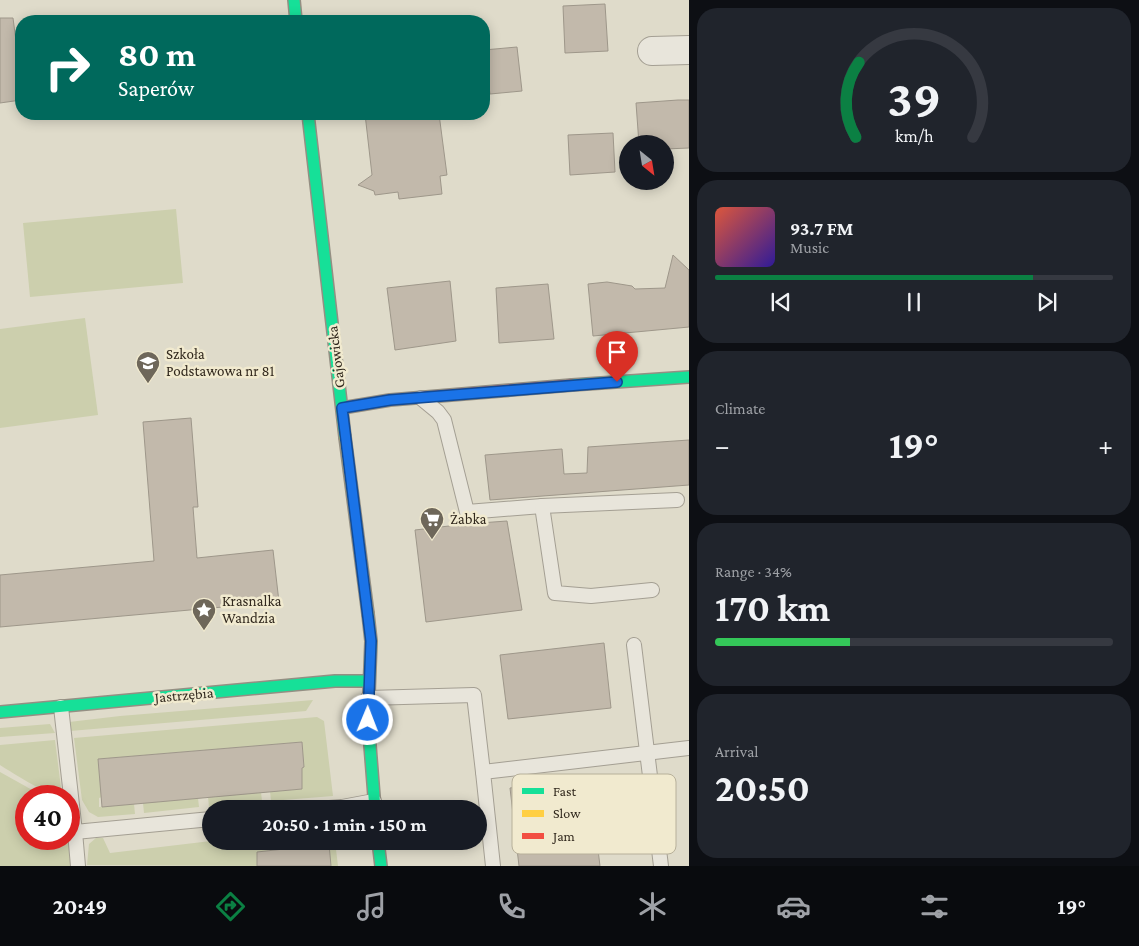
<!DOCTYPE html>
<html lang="en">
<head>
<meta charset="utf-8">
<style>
  :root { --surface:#171b24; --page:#20242c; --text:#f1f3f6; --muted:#9ea1a6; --line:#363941; --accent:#0b8043 }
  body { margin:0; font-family:"Crimson Pro",serif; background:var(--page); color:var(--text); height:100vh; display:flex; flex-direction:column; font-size:19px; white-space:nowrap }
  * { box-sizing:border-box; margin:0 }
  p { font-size:16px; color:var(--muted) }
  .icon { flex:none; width:28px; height:28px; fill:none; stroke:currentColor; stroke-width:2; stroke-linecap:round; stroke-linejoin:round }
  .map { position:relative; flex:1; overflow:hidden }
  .drawer { display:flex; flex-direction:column; gap:8px; padding:8px; background:#0d0f14; width:450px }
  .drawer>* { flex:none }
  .top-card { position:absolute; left:15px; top:15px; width:475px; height:105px; border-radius:20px; box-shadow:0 2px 12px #0003; background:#00695c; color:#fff; overflow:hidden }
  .needle { width:32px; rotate:150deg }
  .fabs { position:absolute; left:619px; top:135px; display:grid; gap:10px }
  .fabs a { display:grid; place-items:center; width:55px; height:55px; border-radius:50%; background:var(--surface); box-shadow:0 2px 12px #0003; font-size:25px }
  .speed { position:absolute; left:15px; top:785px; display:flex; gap:10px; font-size:25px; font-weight:700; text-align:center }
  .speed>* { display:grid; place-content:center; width:65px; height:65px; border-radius:50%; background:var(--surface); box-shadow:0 2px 12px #0003; line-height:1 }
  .speed .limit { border:8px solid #d22; background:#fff; color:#111 }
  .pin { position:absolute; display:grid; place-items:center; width:42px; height:42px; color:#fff; margin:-51px -21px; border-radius:50% 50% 50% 0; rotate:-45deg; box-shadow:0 0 5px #0007 }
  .pin .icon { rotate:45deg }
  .me { position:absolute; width:55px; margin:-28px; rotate:1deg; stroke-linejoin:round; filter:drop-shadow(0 0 4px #0008) }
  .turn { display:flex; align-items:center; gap:18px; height:105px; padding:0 20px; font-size:22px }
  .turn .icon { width:65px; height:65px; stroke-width:2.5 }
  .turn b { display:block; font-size:35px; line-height:42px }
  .big { font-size:38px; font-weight:700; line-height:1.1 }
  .drawer .tile { flex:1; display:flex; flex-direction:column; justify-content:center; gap:8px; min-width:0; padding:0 18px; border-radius:20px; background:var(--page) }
  .drawer .dial { align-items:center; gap:0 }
  .dial svg { height:130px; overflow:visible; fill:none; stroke:var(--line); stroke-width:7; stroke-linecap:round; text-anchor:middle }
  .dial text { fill:var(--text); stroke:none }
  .song { display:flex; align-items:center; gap:15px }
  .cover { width:60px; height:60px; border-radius:8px; background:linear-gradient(135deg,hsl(10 70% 55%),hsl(250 70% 35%)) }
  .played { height:5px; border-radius:2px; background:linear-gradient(90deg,var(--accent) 80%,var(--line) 80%) }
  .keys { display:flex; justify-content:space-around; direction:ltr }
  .heat { display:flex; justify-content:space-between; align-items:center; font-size:28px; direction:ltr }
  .charge { height:8px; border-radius:4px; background:linear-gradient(90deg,#34c759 34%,var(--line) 0) }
  .trip { position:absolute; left:202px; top:800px; width:285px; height:50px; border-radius:25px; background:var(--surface); box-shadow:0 2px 12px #0003; font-weight:700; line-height:50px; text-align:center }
  .tabs { display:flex; height:80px; justify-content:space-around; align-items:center; background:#090b0e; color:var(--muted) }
  .tabs .icon { width:35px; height:35px }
  .tabs .current { color:var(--accent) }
  .tabs b { font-size:22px; color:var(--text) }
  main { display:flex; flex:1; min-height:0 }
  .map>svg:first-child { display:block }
  .green { fill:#cccfad }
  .building { fill:#c2b9ab; stroke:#9e978a }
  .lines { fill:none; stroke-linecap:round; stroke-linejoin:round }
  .lane-casing { stroke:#a49f93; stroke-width:16 }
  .street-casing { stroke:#a49f93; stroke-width:30 }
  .fast-casing { stroke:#948f83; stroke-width:14 }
  .slow-casing { stroke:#948f83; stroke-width:14 }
  .jam-casing { stroke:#948f83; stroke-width:14 }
  .lane { stroke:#e8e5db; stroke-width:14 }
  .street { stroke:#e8e5db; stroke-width:28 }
  .fast { stroke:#16e098; stroke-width:11 }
  .slow { stroke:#ffcf43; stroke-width:11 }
  .jam { stroke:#f24e42; stroke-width:11 }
  .route-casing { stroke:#114b97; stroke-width:12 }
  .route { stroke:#1a73e8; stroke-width:9 }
  .labels { text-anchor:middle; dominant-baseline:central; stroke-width:5; stroke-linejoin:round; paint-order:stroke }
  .poi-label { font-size:15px; fill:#31281d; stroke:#f1eacf; text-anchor:start }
  .street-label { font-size:15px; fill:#31281d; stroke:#f1eacf }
  .key { fill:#f1eacf; stroke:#b7b09a; stroke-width:1 }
  .key-label { font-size:14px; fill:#31281d }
</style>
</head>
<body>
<main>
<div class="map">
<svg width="689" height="866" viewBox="0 0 689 866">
  <rect width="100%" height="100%" fill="#dfdbca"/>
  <g class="green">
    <polygon points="176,209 183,283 30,297 23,223"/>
    <polygon points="85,318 98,415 0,428 0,329"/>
    <polygon points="313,700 306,711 70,731 69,722 120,716"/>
    <polygon points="317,717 324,721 333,796 271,801 270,791 302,789 302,768 304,767 302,742 99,759 102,797 99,798 99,807 134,804 135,814 98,817 89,812 82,800 74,738"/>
    <polygon points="50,724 55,733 0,737 0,728"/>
    <path d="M55,740L62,796C48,796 13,773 0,765V745Z"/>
    <polygon points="0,772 43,796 26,796 26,839 69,839 69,836 71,866 0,866"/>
    <polygon points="261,792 262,801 209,807 208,797"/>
    <polygon points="198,798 199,807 144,813 143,803"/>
    <polygon points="96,838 103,838 110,853 211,841 267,841 270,866 87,865 89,844"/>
    <polygon points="274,841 335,841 338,866 331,866 328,844 286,849 277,866"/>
  </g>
  <g class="building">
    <polygon points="605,4 608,51 565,53 563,6"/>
    <polygon points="0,18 13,18 21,79 21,100 0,103"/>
    <polygon points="517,47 522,91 490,94 484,50"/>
    <polygon points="678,100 689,100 689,148 665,149 665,144 639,144 636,103"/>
    <polygon points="365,114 439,114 447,175 440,176 442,194 399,199 398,192 375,195 374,191 358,185 372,175"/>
    <polygon points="613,133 615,172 570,175 568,135"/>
    <polygon points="673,255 689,270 689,327 593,336 588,284 607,282 632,286 635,289 665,288"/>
    <polygon points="450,281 456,341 395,350 387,288"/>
    <polygon points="548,284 554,339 499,343 496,288"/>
    <polygon points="191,418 198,507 193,507 197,558 273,550 279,602 0,627 0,575 154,561 143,422"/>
    <polygon points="689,440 689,485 490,500 485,455 562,449 564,474 587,473 588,447"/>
    <polygon points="507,521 522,610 426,622 415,530 466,524"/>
    <polygon points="604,643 611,708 508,719 500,655"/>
    <polygon points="302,742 304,767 302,768 302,789 102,807 98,759"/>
    <polygon points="561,782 561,788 590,785 600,866 519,866 510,788"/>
    <polygon points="329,844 331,866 257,866 257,852"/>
  </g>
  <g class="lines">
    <g class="lane-casing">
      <g id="lane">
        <polyline points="421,398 438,412 444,420 467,512 542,506 677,500"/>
        <polyline points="542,506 555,593 591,596 652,590"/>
        <polyline points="634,645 661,866"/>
        <polyline points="368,698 474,695 483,772"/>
        <polyline points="61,707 75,832 211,819"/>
        <polyline points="317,809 342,807 374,801"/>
        <polyline points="75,832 78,866"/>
        <polyline points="493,866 483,772 689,748"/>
      </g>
    </g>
    <g class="street-casing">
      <polyline id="street" points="652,51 689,50"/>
    </g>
    <g class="fast-casing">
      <g id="fast">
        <polyline points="294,0 296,21"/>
        <polyline points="308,114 345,437"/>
        <polyline points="572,385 689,377"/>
        <polyline points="368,614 371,641 368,720 375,809"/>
        <polyline points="0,712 335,681 369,681"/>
        <polyline points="378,841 381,866"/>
      </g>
    </g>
    <g class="slow-casing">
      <polyline id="slow" points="345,437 368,614"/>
    </g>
    <g class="jam-casing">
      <polyline id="jam" points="342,408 390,400 572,385"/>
    </g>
    <use href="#lane" class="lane"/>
    <use href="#street" class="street"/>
    <use href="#fast" class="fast"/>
    <use href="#slow" class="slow"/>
    <use href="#jam" class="jam"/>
  </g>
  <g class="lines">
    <g class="route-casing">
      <polyline id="route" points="368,720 371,641 342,408 390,400 617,382"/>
    </g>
    <use href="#route" class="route"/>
  </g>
  <defs>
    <g id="school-pin" transform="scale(1.25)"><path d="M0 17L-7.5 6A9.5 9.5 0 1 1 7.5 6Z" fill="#6e675a" stroke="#f1eacf"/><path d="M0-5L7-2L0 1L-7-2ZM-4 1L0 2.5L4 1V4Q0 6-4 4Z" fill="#fff"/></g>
    <g id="supermarket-pin" transform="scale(1.25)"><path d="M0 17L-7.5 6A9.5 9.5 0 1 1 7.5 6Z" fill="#6e675a" stroke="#f1eacf"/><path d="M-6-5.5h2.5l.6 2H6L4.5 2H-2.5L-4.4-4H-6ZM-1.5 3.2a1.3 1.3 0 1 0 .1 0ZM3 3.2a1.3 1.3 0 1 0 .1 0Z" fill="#fff"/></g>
    <g id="sight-pin" transform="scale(1.25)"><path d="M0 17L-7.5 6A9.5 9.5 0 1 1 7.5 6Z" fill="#6e675a" stroke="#f1eacf"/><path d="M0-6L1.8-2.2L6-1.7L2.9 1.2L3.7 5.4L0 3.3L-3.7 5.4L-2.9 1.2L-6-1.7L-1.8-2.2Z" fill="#fff"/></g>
  </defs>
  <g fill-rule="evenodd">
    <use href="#school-pin" x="148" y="363"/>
    <use href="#supermarket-pin" x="432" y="519"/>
    <use href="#sight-pin" x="204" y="610"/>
  </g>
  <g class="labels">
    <g class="poi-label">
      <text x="166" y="354">Szkoła<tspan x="166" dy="17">Podstawowa nr 81</tspan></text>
      <text x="450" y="519">Żabka</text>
      <text x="222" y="601">Krasnalka<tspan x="222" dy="17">Wandzia</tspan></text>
    </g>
    <g class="street-label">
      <text transform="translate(336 357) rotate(-97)">Gajowicka</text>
      <text transform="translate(184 695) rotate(-5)">Jastrzębia</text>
    </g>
  </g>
  <rect x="512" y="774" width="164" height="80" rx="8" class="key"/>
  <rect x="522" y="788" width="22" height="6" fill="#16e098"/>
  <rect x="522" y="810" width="22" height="7" fill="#ffcf43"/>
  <rect x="522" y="833" width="22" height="6" fill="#f24e42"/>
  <g class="key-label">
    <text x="553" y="796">Fast</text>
    <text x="553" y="818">Slow</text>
    <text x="553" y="841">Jam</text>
  </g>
</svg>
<div class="fabs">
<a><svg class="needle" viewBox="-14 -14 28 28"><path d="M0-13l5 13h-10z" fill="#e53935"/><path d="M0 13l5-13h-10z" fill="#9ea1a6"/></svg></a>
</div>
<div class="speed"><div class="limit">40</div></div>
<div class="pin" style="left:617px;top:382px;background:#d93025"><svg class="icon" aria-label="arrive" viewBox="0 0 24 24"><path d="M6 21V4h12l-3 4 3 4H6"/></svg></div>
<svg class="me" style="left:368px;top:720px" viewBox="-20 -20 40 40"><circle r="17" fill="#1a73e8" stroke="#fff" stroke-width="3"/><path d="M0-11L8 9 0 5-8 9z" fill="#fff"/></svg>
<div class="trip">20:50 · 1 min · 150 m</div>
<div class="top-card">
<div class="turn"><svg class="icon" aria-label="right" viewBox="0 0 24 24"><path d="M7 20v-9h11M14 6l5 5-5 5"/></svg><div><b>80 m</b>Saperów</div></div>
</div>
</div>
<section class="drawer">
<div class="tile dial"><svg viewBox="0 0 100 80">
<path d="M14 69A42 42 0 1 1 86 69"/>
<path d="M14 69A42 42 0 0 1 16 23" stroke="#0b8043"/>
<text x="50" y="56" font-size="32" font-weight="700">39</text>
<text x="50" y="72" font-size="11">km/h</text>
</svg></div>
<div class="tile">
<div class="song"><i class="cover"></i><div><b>93.7 FM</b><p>Music</p></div></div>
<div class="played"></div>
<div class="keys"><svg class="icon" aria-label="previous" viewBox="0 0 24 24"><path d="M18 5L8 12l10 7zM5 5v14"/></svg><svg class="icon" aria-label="pause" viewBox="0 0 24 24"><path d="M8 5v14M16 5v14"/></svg><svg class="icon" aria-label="next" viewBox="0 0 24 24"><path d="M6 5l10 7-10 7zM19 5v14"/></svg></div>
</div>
<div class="tile"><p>Climate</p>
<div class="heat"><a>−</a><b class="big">19°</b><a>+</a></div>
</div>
<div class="tile"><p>Range · 34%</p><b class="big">170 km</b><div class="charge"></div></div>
<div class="tile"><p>Arrival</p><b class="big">20:50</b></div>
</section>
</main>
<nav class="tabs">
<b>20:49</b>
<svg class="icon current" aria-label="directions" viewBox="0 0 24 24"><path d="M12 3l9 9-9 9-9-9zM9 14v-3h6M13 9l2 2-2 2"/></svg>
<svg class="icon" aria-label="music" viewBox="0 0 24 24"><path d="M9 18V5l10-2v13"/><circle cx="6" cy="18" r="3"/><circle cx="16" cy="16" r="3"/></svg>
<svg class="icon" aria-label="phone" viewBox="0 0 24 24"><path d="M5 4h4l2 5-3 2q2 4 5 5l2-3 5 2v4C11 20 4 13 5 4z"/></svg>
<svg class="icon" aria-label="climate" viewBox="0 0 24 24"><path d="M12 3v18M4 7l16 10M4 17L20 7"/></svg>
<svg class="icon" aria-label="car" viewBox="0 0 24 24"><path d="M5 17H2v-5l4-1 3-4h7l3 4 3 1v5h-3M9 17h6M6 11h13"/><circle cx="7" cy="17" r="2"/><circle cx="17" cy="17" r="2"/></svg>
<svg class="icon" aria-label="filters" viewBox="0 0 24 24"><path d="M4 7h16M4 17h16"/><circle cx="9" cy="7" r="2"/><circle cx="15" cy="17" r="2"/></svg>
<b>19°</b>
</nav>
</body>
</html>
